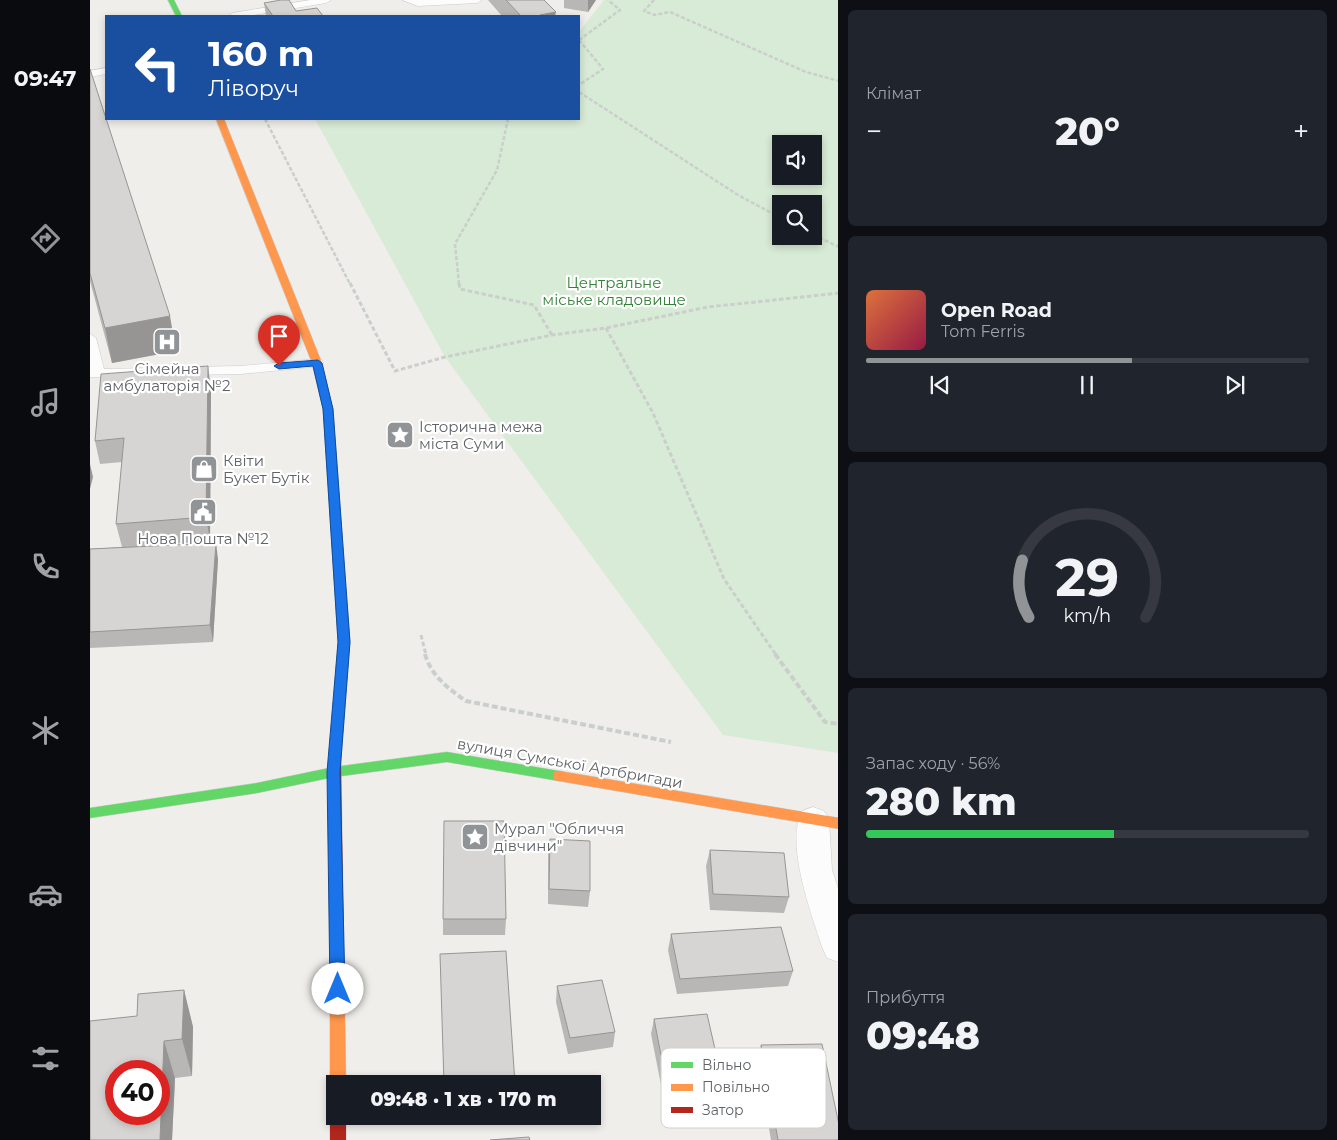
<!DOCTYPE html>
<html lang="uk">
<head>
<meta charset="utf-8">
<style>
  :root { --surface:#171b24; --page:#20242c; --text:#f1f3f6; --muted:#9ea1a6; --line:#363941; --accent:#919496 }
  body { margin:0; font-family:Montserrat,sans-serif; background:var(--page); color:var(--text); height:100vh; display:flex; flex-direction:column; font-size:19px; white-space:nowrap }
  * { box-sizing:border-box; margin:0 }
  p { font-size:16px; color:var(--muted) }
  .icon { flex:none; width:28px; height:28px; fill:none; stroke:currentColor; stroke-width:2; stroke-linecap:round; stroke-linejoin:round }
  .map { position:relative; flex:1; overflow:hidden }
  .drawer { display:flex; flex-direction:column; gap:10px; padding:10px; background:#0d0f14; width:499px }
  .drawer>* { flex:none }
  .guide { position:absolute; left:15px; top:15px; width:475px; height:105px; border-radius:0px; box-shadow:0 2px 8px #0003; background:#1a4fa0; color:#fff; overflow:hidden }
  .tools { position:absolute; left:682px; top:135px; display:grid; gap:10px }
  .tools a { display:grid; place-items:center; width:50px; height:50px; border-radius:0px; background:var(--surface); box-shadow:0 2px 8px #0003; font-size:25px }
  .speed { position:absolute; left:15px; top:1060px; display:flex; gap:10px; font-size:25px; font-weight:700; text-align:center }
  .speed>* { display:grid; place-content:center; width:65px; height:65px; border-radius:50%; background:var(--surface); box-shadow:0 2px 8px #0003; line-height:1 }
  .speed .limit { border:8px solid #d22; background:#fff; color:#111 }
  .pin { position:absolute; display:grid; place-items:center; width:42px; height:42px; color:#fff; margin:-51px -21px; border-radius:50% 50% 50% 0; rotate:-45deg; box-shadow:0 0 5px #0007 }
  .pin .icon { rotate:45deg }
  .me { position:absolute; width:55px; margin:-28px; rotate:0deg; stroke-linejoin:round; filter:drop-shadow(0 0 4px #0008) }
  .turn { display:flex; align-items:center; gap:18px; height:105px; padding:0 20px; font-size:22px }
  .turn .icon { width:65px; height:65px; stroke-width:2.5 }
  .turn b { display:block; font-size:35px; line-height:42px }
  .big { font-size:38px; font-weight:800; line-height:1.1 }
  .drawer .tile { flex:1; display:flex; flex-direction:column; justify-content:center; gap:8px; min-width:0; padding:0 18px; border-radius:8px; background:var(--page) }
  .drawer .dial { align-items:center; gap:0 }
  .dial svg { height:130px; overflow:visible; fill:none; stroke:var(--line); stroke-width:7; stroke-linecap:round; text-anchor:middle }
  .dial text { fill:var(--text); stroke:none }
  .song { display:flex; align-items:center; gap:15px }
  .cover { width:60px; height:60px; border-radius:8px; background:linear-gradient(135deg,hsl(20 70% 55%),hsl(340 70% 35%)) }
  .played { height:5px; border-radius:2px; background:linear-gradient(90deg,var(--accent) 60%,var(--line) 60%) }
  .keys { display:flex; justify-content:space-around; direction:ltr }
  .heat { display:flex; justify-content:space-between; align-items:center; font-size:28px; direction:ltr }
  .charge { height:8px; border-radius:4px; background:linear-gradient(90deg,#34c759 56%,var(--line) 0) }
  .trip { position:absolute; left:236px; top:1075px; width:275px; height:50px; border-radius:0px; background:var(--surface); box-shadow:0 2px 8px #0003; font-weight:800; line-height:50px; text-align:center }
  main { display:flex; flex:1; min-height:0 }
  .dock { display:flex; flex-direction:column; width:90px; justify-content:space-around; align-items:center; background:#090b0e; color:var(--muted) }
  .dock .icon { width:35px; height:35px }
  .dock .on { color:var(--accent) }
  .dock b { font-size:22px; color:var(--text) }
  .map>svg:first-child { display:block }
  .green { fill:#d8ebd6; fill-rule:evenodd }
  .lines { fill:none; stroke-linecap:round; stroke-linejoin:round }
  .lane-casing { stroke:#cbcccc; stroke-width:1 }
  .street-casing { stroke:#cbcccc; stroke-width:1 }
  .fast-casing { stroke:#cacacb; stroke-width:1 }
  .slow-casing { stroke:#cacacb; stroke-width:1 }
  .jam-casing { stroke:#cacacb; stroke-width:1 }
  .path-far2 { stroke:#cacfcc; stroke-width:2.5; stroke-dasharray:4 2; stroke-linecap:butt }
  .path-far1 { stroke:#cacfcc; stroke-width:3; stroke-dasharray:4.5 2.5; stroke-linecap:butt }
  .path { stroke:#cacfcc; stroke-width:4; stroke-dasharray:6 3; stroke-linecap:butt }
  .lane { fill:#fdfcfc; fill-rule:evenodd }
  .street { fill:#fdfcfc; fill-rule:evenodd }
  .fast { fill:#63d668; fill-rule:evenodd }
  .slow { fill:#ff974d; fill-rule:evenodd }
  .jam { fill:#b3261e; fill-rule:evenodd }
  .wall { fill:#b8b7b5 }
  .shaded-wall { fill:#969594 }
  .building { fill:#d6d5d3; stroke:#969594; fill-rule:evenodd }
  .route { fill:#1a73e8; stroke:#114b97 }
  .labels { text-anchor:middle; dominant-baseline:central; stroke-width:4.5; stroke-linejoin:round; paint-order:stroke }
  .park-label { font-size:15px; fill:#348238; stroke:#fff }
  .poi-label { font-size:15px; fill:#5f6368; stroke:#fff; text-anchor:start }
  .street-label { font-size:15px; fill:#5f6368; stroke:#fff }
  .key { fill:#fff; stroke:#cfd0d2; stroke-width:1 }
  .key-label { font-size:14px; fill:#5f6368 }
</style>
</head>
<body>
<main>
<nav class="dock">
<b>09:47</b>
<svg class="icon on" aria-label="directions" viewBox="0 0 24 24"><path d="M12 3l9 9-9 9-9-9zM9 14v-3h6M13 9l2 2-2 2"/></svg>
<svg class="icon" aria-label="music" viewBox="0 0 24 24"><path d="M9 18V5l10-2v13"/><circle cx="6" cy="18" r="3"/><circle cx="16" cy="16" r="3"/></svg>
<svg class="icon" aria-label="phone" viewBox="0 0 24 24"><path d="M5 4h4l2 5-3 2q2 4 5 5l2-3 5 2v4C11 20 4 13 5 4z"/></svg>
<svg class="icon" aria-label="climate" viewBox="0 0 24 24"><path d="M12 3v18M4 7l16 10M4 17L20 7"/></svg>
<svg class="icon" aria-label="car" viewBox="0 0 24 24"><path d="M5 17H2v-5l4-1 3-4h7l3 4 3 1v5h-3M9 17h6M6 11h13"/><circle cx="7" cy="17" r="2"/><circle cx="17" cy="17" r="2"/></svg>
<svg class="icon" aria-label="filters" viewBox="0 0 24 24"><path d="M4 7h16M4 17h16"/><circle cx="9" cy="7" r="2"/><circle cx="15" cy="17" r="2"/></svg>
</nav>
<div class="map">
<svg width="749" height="1140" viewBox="0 0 749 1140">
  <rect width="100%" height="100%" fill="#efeeea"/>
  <path class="green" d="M514,0H748V753L633,735L355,357L225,119H489V32ZM691,144H724V176H691ZM691,204H724V236H691Z"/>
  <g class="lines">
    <g class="lane-casing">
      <g id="lane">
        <polygon points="220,0 241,0 236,3 158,16 138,16 143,13"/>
        <polygon points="312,0 392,0 387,3 328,6"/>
        <polygon points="16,68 16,74 0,77 0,71"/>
        <polygon points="0,334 6,338 14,369 61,368 68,372 61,376 0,377"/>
        <polygon points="227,359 232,360 233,363 232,366 151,374 99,375 93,371 99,367 151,366"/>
      </g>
    </g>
    <g class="street-casing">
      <path id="street" d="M723,807L734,811L739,820L742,870L749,891V962L737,958L732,947C721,912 695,844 712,811Z"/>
    </g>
    <g class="fast-casing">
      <g id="fast">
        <polygon points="78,0 84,0 92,16 86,16"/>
        <polygon points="235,394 240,397 243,409 260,642 251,761 249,765 245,766 241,765 239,761 248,642 233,409 230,397"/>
        <polygon points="357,752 469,771 474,772 475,776 474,780 469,781 357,762 244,777 167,793 0,818 0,808 167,783 244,767"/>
      </g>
    </g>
    <g class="slow-casing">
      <g id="slow">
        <polygon points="126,119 134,119 232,363 240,397 239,399 235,400 230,397 222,363"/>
        <polygon points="469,771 749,818 749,829 469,781 464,780 463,776 464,772"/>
        <polygon points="247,958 252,960 254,964 256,1084 245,1084 245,1090 240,1084 240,964 242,960"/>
      </g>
    </g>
    <g class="jam-casing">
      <g id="jam">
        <polygon points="245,756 249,757 251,761 254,964 252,968 247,970 242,968 240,964 239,761 241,757"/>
        <polygon points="245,1110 245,1116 256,1116 256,1140 240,1140 240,1116"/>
      </g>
    </g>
    <g class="path-far2">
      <polyline points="564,0 554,11 564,15 580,12 716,72 749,81"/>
      <polyline points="489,40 530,10 518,0"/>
      <polyline points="489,40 513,69 489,85"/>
      <polyline points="489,92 648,195 691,218"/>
      <polyline points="175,119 260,284"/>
      <polyline points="724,235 749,247"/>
      <polyline points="369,284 365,244 407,170 418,119"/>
    </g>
    <g class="path-far1">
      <polyline points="260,283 305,371 355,357 462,335 516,328 618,307 749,293"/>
      <polyline points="369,283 370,289 444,305 462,335"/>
      <polyline points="516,328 563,413 634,579 686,655"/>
      <polyline points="331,635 336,655"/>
    </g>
    <g class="path">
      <path d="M335,654C341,676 359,689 376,701L581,742"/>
      <polyline points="685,654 735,722 749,724"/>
    </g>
    <use href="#lane" class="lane"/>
    <use href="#street" class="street"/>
    <use href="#fast" class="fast"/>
    <use href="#slow" class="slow"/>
    <use href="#jam" class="jam"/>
  </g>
  <g class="wall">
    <polygon points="398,0 454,0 465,16 412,16"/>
    <polygon points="474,0 506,0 498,12 474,8"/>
    <polygon points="174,3 206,11 233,16 176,16"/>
    <polygon points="0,69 86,351 22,363 0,281"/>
    <polygon points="121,390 120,541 46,547 128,559 123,642 0,648 0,549 32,547 26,524 32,462 10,464 5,441"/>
    <polygon points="460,839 500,891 498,907 458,904 458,855"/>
    <polygon points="620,850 699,897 694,913 620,910 616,866"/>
    <polygon points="353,919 416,919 415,935 353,935"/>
    <polygon points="581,934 703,971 698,986 587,994 578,950"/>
    <polygon points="467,986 525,1032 523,1047 478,1054 466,1002"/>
    <polygon points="94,990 103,1027 102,1076 85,1078 82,1140 0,1140 47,1016"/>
    <polygon points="564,1019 630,1071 626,1086 572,1090 561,1034"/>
    <polygon points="671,1045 749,1140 681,1140 667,1060"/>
  </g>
  <g class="shaded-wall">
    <polygon points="498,0 506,0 498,12"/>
    <polygon points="466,12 465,16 450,16 450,15"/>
    <polygon points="80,316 86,351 22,363 15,328"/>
    <polygon points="118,366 121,390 120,541 116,517"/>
    <polygon points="0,464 3,477 0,489"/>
    <polygon points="126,543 128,559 123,642 120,625"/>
    <polygon points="94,990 103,1027 102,1076 92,1039"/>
    <polygon points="74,1041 85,1078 82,1140 70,1140"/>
  </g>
  <g class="building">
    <polygon points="191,0 199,0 206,11 227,8 233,16 183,16 174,3"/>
    <polygon points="416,0 454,0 466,12 450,15 452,16 431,16"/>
    <polygon points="0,69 80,316 15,328 0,273"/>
    <polygon points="118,366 116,517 26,524 34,438 5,441 11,374"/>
    <polygon points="126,543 120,625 0,632 0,549"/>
    <polygon points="354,821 414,821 416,919 353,919"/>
    <polygon points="460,839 500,841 500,891 459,889"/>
    <polygon points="620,850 694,853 699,897 623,894"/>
    <polygon points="691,927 703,971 590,979 581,934"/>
    <polygon points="416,951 425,1084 354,1084 350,954"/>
    <polygon points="512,980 525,1032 480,1038 467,986"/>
    <path d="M94,990L92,1039L74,1041L70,1140H0V1021L47,1016L48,994ZM26,1071H69V1114H26Z"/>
    <polygon points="617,1014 630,1071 575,1076 564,1019"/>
    <polygon points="732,1044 749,1125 749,1140 688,1140 671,1045"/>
    <polygon points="439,1137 440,1140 400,1140"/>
  </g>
  <polygon class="route" points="228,360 232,363 243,409 260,642 250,772 255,989 253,993 248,995 242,993 240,989 237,772 248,642 233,409 223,366 189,369 184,366 189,363"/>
  <defs>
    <g id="hospital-square" transform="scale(1.4375)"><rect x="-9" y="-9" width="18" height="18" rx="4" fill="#919496" stroke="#fff"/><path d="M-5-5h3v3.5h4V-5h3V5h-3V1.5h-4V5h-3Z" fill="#fff"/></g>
    <g id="sight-square" transform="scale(1.4375)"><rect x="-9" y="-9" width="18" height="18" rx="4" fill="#919496" stroke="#fff"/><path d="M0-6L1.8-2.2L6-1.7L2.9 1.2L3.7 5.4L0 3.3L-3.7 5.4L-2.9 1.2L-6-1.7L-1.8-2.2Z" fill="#fff"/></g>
    <g id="shop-square" transform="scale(1.4375)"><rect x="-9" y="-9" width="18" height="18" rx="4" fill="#919496" stroke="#fff"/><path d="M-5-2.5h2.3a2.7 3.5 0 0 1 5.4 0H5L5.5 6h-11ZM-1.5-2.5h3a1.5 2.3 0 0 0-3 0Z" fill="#fff"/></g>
    <g id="civic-square" transform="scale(1.4375)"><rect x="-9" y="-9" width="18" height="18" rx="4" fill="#919496" stroke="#fff"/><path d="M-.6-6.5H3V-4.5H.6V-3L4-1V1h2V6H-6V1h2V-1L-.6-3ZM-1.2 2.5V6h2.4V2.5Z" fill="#fff"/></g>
  </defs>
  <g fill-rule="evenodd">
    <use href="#hospital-square" x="77" y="342"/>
    <use href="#sight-square" x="310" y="435"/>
    <use href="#shop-square" x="114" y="469"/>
    <use href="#civic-square" x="113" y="512"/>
    <use href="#sight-square" x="385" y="837"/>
  </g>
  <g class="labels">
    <g class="park-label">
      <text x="524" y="282">Центральне<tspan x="524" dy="17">міське кладовище</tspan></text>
    </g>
    <g class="poi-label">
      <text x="77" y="368" text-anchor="middle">Сімейна<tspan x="77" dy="17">амбулаторія №2</tspan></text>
      <text x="329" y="426">Історична межа<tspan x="329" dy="17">міста Суми</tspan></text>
      <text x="133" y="460">Квіти<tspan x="133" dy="17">Букет Бутік</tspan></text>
      <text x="113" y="538" text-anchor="middle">Нова Пошта №12</text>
      <text x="404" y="828">Мурал "Обличчя<tspan x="404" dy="17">дівчини"</tspan></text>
    </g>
    <g class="street-label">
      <text transform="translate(480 763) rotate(10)">вулиця Сумської Артбригади</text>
    </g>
  </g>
  <rect x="571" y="1048" width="165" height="80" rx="8" class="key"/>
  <rect x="581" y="1062" width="22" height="6" fill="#63d668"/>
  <rect x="581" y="1084" width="22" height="7" fill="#ff974d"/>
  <rect x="581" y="1107" width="22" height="6" fill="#b3261e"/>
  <g class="key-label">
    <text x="612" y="1070">Вільно</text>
    <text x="612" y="1092">Повільно</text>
    <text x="612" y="1115">Затор</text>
  </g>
</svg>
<div class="tools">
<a><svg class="icon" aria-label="sound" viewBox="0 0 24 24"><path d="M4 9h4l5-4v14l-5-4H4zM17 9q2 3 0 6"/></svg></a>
<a><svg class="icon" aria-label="search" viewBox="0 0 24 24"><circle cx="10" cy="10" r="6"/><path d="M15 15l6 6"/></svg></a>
</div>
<div class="speed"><div class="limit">40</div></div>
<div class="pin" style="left:189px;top:366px;background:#d93025"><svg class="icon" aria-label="arrive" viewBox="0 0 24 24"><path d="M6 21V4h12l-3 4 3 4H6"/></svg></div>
<svg class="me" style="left:248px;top:989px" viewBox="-20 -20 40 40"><circle r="19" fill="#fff"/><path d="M0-13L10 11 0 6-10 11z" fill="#1a73e8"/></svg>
<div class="trip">09:48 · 1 хв · 170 m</div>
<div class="guide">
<div class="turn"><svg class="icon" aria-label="left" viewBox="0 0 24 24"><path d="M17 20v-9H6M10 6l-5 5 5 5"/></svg><div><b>160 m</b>Ліворуч</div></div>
</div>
</div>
<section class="drawer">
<div class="tile"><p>Клімат</p>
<div class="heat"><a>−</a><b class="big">20°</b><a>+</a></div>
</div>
<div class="tile">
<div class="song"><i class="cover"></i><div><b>Open Road</b><p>Tom Ferris</p></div></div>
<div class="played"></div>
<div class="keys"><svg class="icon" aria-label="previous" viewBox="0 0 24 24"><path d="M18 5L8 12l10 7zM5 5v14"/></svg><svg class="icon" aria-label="pause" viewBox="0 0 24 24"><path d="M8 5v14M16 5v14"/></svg><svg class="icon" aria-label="next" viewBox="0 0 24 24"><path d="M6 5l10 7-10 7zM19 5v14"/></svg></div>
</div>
<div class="tile dial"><svg viewBox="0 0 100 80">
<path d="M14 69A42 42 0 1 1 86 69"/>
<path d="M14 69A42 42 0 0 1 10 34" stroke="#919496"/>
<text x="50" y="56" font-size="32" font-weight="700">29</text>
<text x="50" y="72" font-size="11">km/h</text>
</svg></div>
<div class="tile"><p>Запас ходу · 56%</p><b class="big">280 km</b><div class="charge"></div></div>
<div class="tile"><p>Прибуття</p><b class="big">09:48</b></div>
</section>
</main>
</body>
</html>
